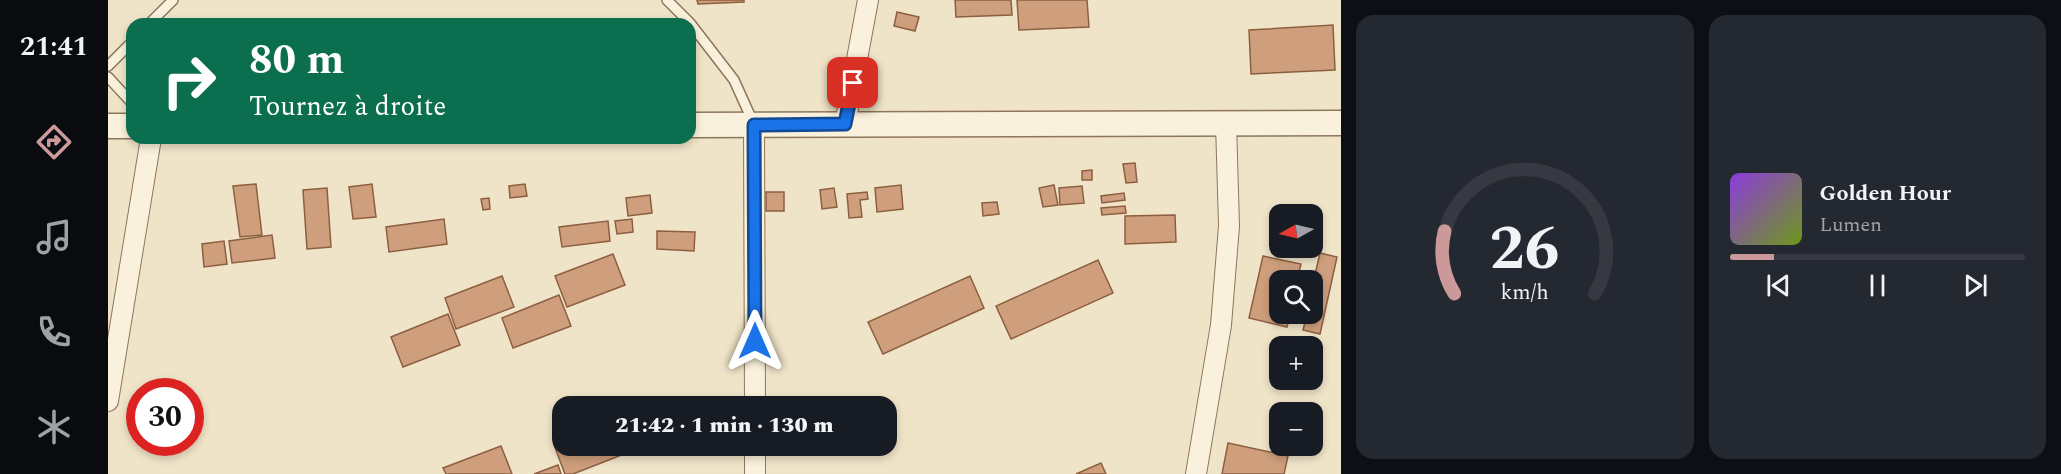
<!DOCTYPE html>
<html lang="fr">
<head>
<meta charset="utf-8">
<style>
  :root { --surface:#171b24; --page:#242831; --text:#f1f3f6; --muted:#9ea1a6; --line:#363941; --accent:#cc999b }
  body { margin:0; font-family:Spectral,serif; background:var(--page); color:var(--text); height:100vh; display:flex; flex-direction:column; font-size:22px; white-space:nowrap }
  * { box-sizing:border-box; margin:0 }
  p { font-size:20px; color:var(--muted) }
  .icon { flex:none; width:33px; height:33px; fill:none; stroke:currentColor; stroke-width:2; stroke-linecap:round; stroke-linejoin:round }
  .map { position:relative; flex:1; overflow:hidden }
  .details { display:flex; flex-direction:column; gap:15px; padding:15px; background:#0d0f14; width:720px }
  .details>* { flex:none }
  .guide { position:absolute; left:18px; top:18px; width:570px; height:126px; border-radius:18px; box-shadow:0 3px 9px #0003; background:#0b6e4f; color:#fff; overflow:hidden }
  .needle { width:39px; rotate:262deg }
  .tools { position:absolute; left:1161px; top:204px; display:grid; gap:12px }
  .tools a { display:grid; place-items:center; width:54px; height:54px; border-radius:12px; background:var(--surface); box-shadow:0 3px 9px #0003; font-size:30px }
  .speed { position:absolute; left:18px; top:378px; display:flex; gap:12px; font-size:30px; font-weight:700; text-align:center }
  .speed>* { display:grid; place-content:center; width:78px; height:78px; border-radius:50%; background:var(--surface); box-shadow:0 3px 9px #0003; line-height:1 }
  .speed .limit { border:9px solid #d22; background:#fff; color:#111 }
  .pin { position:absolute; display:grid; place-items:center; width:51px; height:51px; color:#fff; margin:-26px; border-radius:12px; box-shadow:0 3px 9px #0006 }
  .me { position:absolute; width:66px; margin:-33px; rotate:0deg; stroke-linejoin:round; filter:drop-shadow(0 0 4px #0008) }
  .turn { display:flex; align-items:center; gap:21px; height:126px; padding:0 24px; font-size:27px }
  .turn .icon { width:78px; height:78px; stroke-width:2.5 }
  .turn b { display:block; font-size:42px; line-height:51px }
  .details .tile { flex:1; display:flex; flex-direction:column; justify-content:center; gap:9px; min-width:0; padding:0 21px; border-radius:18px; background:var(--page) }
  .details .dial { align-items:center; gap:0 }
  .dial svg { height:156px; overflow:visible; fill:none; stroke:var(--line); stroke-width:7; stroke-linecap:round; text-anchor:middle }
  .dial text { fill:var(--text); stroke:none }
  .song { display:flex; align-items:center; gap:18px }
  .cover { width:72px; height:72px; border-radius:9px; background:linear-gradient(135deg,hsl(270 70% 55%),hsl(80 70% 35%)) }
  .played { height:6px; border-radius:3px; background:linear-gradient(90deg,var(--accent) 15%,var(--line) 15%) }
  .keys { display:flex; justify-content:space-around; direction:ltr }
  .details .tiles { flex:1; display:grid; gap:15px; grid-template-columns:repeat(2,1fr) }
  .trip { position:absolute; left:444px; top:396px; width:345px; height:60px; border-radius:18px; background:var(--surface); box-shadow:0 3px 9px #0003; font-weight:800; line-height:60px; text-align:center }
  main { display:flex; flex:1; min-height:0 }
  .tab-bar { display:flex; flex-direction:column; width:108px; justify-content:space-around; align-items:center; background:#090b0e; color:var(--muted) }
  .tab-bar .icon { width:42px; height:42px }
  .tab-bar .current { color:var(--accent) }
  .tab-bar b { font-size:27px; color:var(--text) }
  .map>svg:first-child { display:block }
  .building { fill:#cf9f7d; stroke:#8d5f41; stroke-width:1.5 }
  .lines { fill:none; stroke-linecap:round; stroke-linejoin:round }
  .service-casing { stroke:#8d765c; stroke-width:12 }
  .minor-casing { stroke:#8d765c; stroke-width:22 }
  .tertiary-casing { stroke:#8d765c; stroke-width:27 }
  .service { stroke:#faf1dc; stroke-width:9 }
  .minor { stroke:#faf1dc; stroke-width:20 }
  .tertiary { stroke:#faf1dc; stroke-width:24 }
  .route-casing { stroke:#114b97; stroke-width:15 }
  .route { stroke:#1a73e8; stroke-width:10 }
</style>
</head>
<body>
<main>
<nav class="tab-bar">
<b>21:41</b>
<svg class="icon current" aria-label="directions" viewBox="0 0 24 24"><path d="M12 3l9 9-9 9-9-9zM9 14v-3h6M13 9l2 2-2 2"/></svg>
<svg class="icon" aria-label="music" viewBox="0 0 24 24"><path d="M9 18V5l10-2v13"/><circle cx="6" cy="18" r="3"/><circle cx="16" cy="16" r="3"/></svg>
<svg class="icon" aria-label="phone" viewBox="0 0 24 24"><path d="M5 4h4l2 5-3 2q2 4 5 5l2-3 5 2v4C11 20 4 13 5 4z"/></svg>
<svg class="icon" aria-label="climate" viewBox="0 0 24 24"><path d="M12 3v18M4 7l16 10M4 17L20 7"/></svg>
</nav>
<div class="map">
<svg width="1233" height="474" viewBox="0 0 1233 474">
  <rect width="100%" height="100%" fill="#f0e4c8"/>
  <g class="building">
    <polygon points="589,0 636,0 636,2 590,4"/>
    <polygon points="847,0 903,0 904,15 848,17"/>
    <polygon points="909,0 979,0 981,27 911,30"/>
    <polygon points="789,12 811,17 807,31 786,26"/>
    <polygon points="1225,25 1227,70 1143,74 1141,30"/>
    <polygon points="1027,163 1029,182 1018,183 1015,164"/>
    <polygon points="984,170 984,180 974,180 974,171"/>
    <polygon points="148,184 154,235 132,237 125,186"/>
    <polygon points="264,184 268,217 245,219 241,187"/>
    <polygon points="417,184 419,196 402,198 401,186"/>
    <polygon points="793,185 795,209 769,212 767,188"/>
    <polygon points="946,185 950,205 935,207 931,188"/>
    <polygon points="974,186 976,203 952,205 951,188"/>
    <polygon points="219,188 223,247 199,249 195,190"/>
    <polygon points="726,188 729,207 714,209 712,190"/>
    <rect x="658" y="192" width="18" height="19"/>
    <polygon points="759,192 760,199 752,200 754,217 741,218 739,194"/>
    <polygon points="1016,193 1017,200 994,203 993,196"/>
    <polygon points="542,195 544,213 520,216 518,198"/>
    <polygon points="381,198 382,209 375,210 373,199"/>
    <polygon points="889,202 891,214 875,216 874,203"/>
    <polygon points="1017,206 1018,213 994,215 993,208"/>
    <polygon points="1067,215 1068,242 1017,244 1017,216"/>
    <polygon points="336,219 339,244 281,252 278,227"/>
    <polygon points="524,219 525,232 509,234 507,221"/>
    <polygon points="500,221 502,241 454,247 451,227"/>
    <polygon points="549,231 587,232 586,251 549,249"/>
    <polygon points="164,235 167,258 124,263 121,241"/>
    <polygon points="116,241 119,264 96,267 94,244"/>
    <polygon points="1212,253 1229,257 1212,334 1195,330 1199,314 1204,314 1204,287"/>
    <polygon points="505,254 517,285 459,307 447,276"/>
    <polygon points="1155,256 1193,264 1189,280 1172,280 1172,314 1182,314 1179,327 1141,318"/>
    <polygon points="990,260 1005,293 903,339 888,306"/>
    <polygon points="394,276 406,307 348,329 337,298"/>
    <polygon points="862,276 876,308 775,354 760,322"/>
    <polygon points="451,295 463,326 405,348 394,318"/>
    <polygon points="340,314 352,345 295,367 283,337"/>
    <polygon points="454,442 454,446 512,446 516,454 465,474 457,474 446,445"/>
    <polygon points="1120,443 1180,456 1176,474 1114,474"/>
    <polygon points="393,446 404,474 338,474 335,468"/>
    <polygon points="993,463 998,474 968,474"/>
    <polygon points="450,465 453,474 426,474"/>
  </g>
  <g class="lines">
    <g class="service-casing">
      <g id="service">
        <polyline points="559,0 582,23 626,80 645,122"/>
        <polyline points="41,24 65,0"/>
        <polyline points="0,66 24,42"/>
        <polyline points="0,77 24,103"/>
      </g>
    </g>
    <g class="minor-casing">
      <g id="minor">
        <polyline points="737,124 760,0"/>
        <polyline points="646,125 647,406"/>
        <polyline points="0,401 43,138"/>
        <polyline points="647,446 647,474"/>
        <polyline points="1088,474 1113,325 1121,226 1118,123"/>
      </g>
    </g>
    <g class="tertiary-casing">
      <g id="tertiary">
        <polyline points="582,125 1233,123"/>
        <polyline points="0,126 24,126"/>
      </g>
    </g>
    <use href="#service" class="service"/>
    <use href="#minor" class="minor"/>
    <use href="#tertiary" class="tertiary"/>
  </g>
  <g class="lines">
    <g class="route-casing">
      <polyline id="route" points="647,341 646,125 737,124 745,83"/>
    </g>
    <use href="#route" class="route"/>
  </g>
</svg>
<div class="tools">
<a><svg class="needle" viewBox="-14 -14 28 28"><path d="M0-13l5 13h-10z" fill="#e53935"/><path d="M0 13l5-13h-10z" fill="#9ea1a6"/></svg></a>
<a><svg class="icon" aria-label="search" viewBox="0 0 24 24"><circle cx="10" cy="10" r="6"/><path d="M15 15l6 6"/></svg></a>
<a>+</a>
<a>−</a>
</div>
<div class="speed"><div class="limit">30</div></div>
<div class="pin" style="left:745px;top:83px;background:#d93025"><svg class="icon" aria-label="arrive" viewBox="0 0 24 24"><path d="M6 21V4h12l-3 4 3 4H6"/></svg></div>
<svg class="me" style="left:647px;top:341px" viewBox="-20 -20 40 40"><path d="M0-17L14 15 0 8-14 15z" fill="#1a73e8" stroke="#fff" stroke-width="4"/></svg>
<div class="trip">21:42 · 1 min · 130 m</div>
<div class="guide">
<div class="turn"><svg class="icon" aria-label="right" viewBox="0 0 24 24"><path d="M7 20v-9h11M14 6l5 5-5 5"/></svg><div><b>80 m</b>Tournez à droite</div></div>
</div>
</div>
<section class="details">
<div class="tiles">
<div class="tile dial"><svg viewBox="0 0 100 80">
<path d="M14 69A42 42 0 1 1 86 69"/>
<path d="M14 69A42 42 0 0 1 9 37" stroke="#cc999b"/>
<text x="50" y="56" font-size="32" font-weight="700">26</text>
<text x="50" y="72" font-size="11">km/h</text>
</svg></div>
<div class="tile">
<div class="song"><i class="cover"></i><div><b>Golden Hour</b><p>Lumen</p></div></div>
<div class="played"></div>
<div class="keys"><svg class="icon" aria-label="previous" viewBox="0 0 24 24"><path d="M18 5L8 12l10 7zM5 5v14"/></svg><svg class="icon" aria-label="pause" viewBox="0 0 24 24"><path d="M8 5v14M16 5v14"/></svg><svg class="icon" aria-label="next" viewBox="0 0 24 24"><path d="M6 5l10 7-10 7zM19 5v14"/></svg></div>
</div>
</div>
</section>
</main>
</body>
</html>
